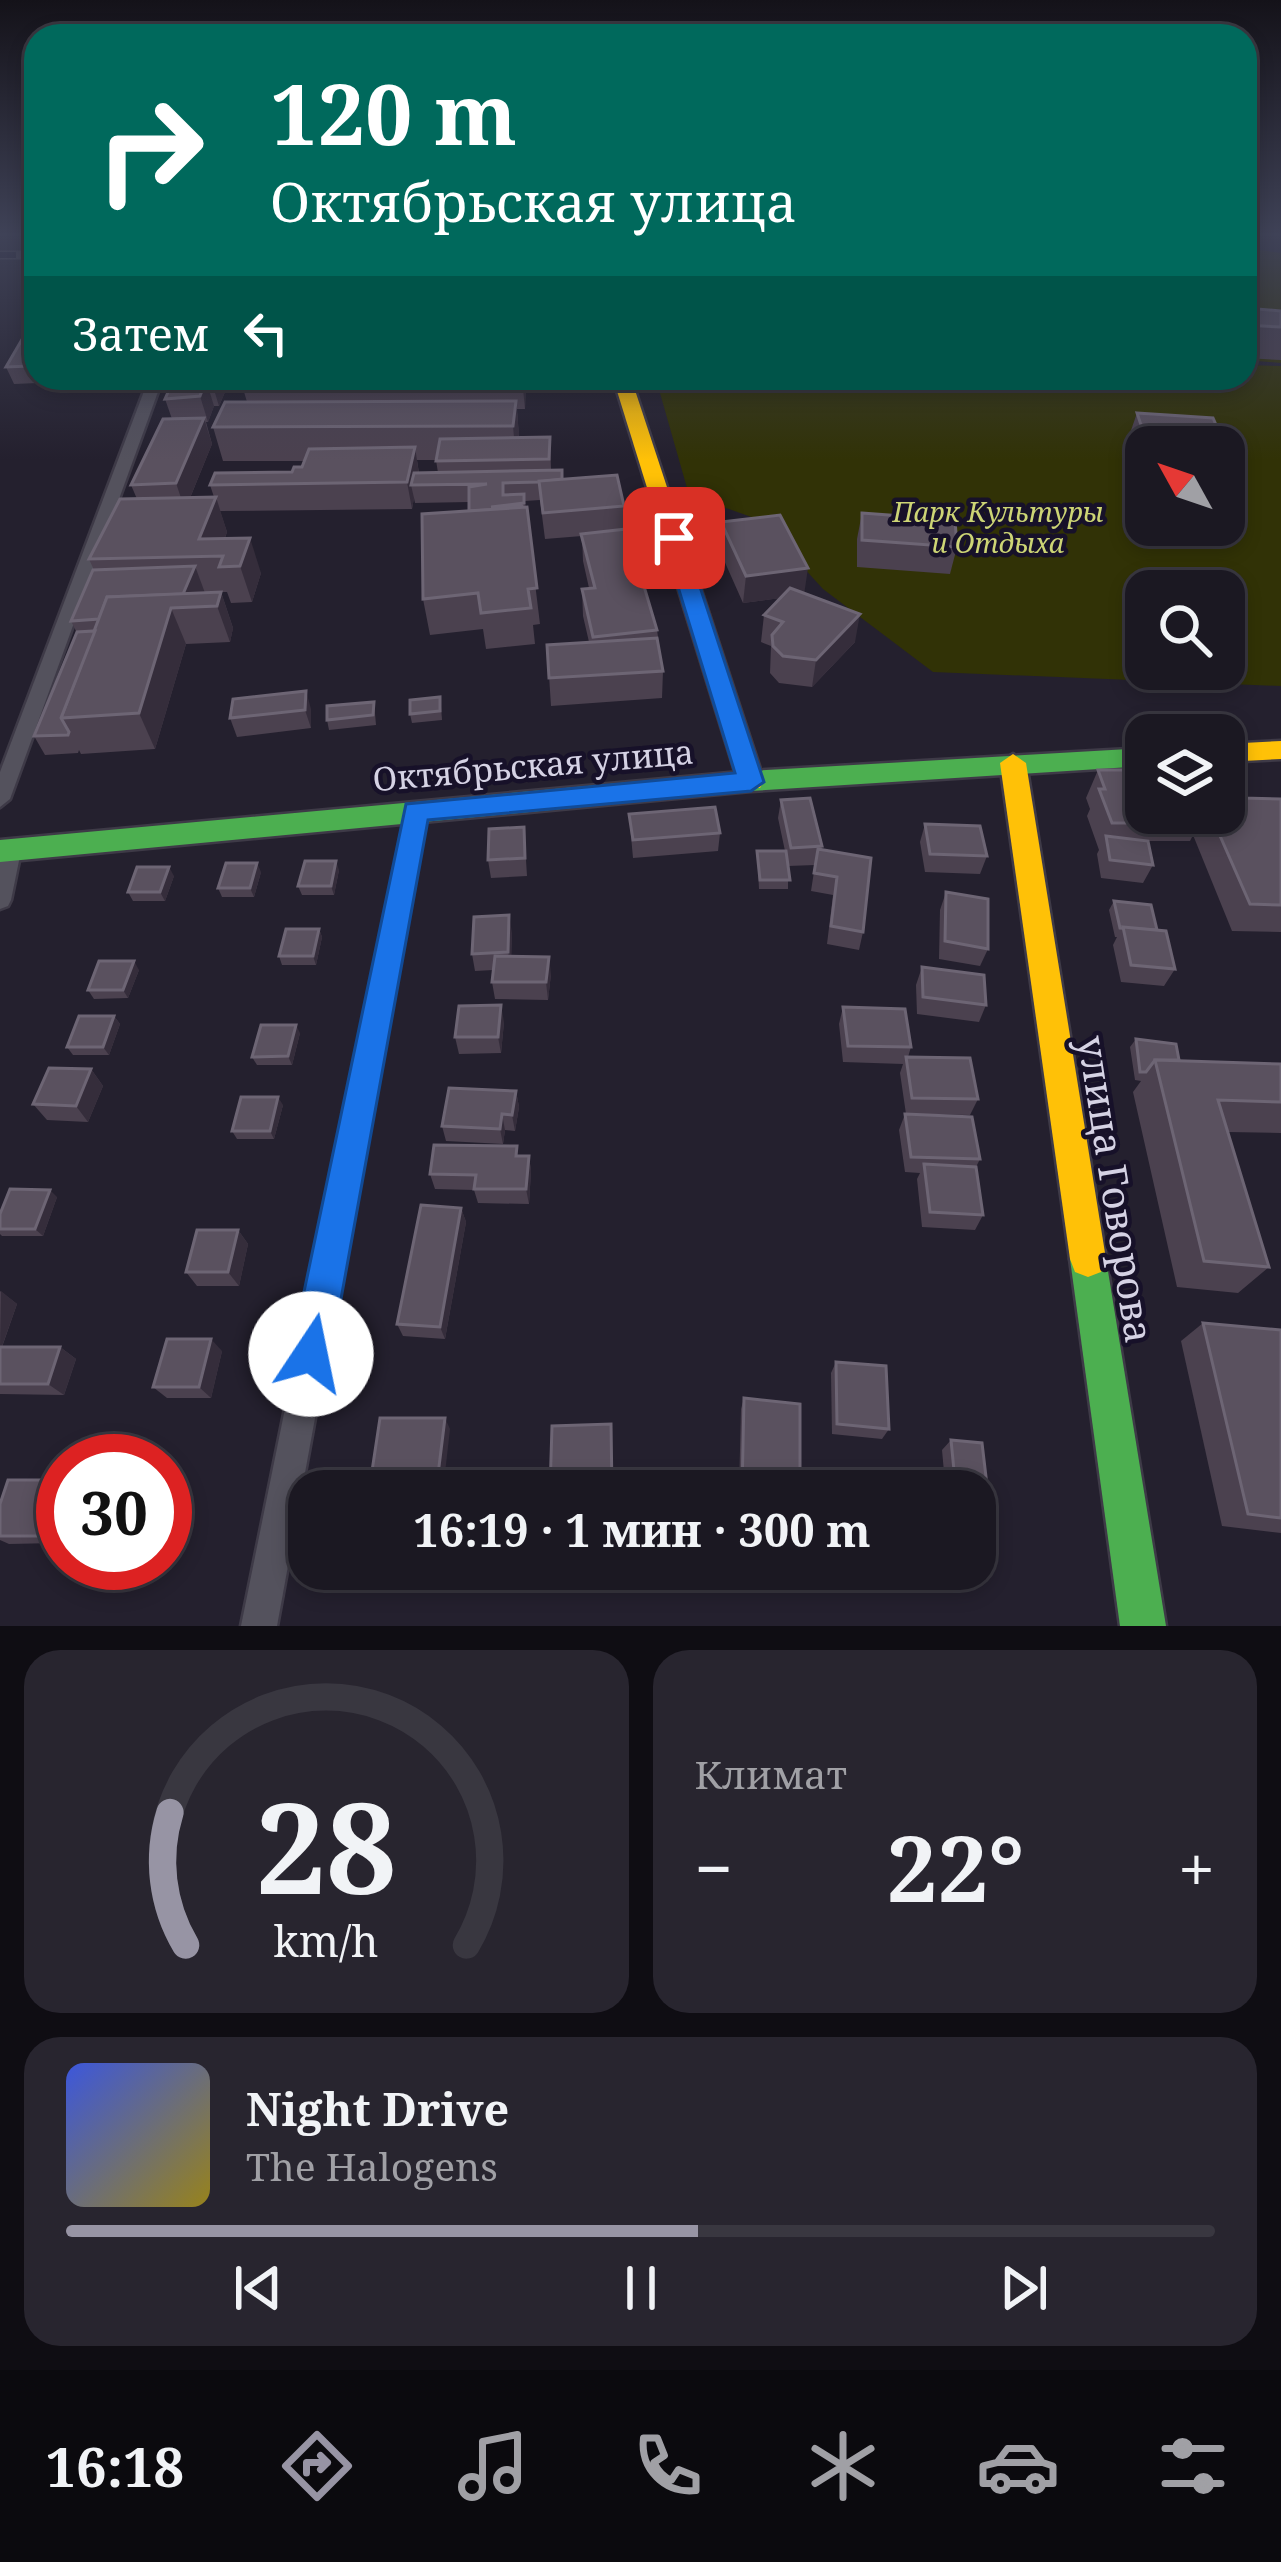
<!DOCTYPE html>
<html lang="ru">
<head>
<meta charset="utf-8">
<style>
  :root { --surface:#1b1822; --page:#28252f; --text:#f1f3f6; --muted:#a0a0a5; --line:#393740; --accent:#9794a4 }
  body { margin:0; font-family:"Noto Serif",serif; background:var(--page); color:var(--text); height:100vh; display:flex; flex-direction:column; font-size:45px; white-space:nowrap }
  * { box-sizing:border-box; margin:0 }
  p { font-size:39px; color:var(--muted) }
  .icon { flex:none; width:66px; height:66px; fill:none; stroke:currentColor; stroke-width:2; stroke-linecap:round; stroke-linejoin:round }
  .map { position:relative; height:1626px; overflow:hidden }
  .drawer { display:flex; flex-direction:column; gap:24px; padding:24px; background:#0f0d13; flex:1 }
  .drawer>* { flex:none }
  .hud { position:absolute; left:24px; top:24px; width:1233px; height:366px; border-radius:36px; box-shadow:0 6px 18px #0003,0 0 0 3px var(--line); background:#00695c; color:#fff; overflow:hidden }
  .needle { width:78px; rotate:310deg }
  .buttons { position:absolute; left:1125px; top:426px; display:grid; gap:24px }
  .buttons a { display:grid; place-items:center; width:120px; height:120px; border-radius:24px; background:var(--surface); box-shadow:0 6px 18px #0003,0 0 0 3px var(--line); font-size:60px }
  .speed { position:absolute; left:36px; top:1434px; display:flex; gap:24px; font-size:60px; font-weight:700; text-align:center }
  .speed>* { display:grid; place-content:center; width:156px; height:156px; border-radius:50%; background:var(--surface); box-shadow:0 6px 18px #0003,0 0 0 3px var(--line); line-height:1 }
  .speed .limit { border:18px solid #d22; background:#fff; color:#111 }
  .pin { position:absolute; display:grid; place-items:center; width:102px; height:102px; color:#fff; margin:-51px; border-radius:24px; box-shadow:0 6px 18px #0006 }
  .me { position:absolute; width:132px; margin:-66px; rotate:11deg; stroke-linejoin:round; filter:drop-shadow(0 0 9px #0008) }
  .turn { display:flex; align-items:center; gap:42px; height:252px; padding:0 48px; font-size:54px }
  .turn .icon { width:156px; height:156px; stroke-width:2.5 }
  .turn b { display:block; font-size:84px; line-height:102px }
  .then { display:flex; align-items:center; height:114px; padding:0 48px; background:#0003; gap:24px; font-size:45px }
  .big { font-size:90px; font-weight:700; line-height:1.1 }
  .drawer .card { flex:1; display:flex; flex-direction:column; justify-content:center; gap:18px; min-width:0; padding:0 42px; border-radius:36px; background:var(--page) }
  .drawer .dial { align-items:center; gap:0 }
  .dial svg { height:312px; overflow:visible; fill:none; stroke:var(--line); stroke-width:7; stroke-linecap:round; text-anchor:middle }
  .dial text { fill:var(--text); stroke:none }
  .song { display:flex; align-items:center; gap:36px }
  .cover { width:144px; height:144px; border-radius:18px; background:linear-gradient(135deg,hsl(230 70% 55%),hsl(50 70% 35%)) }
  .played { height:12px; border-radius:6px; background:linear-gradient(90deg,var(--accent) 55%,var(--line) 55%) }
  .keys { display:flex; justify-content:space-around; direction:ltr }
  .heat { display:flex; justify-content:space-between; align-items:center; font-size:66px; direction:ltr }
  .drawer .tiles { flex:1; display:grid; gap:24px; grid-template-columns:1fr 1fr }
  .card:last-child { grid-column:span 2 }
  .trip { position:absolute; left:288px; top:1470px; width:708px; height:120px; border-radius:36px; background:var(--surface); box-shadow:0 6px 18px #0003,0 0 0 3px var(--line); font-weight:700; line-height:120px; text-align:center }
  .tabs { display:flex; height:192px; justify-content:space-around; align-items:center; background:#0b0a0e; color:var(--muted) }
  .tabs .icon { width:84px; height:84px }
  .tabs .on { color:var(--accent) }
  .tabs b { font-size:54px; color:var(--text) }
  .map>svg:first-child { display:block }
  .green { fill:#313206; fill-rule:evenodd }
  .lines { fill:none; stroke-linecap:round; stroke-linejoin:round }
  .street-casing { stroke:#3e3a47; stroke-width:5 }
  .fast-casing { stroke:#3e3a47; stroke-width:5 }
  .slow-casing { stroke:#3e3a47; stroke-width:5 }
  .street { fill:#54525d; fill-rule:evenodd }
  .fast { fill:#4caf50; fill-rule:evenodd }
  .slow { fill:#ffc107; fill-rule:evenodd }
  .rail-casing { stroke:#605d69; stroke-width:9 }
  .rail { stroke:#171129; stroke-width:6; stroke-dasharray:16; stroke-linecap:butt }
  .wall { fill:#4b414f; fill-rule:evenodd }
  .shaded-wall { fill:#352d3b }
  .building { fill:#5a515f; stroke:#6d6574; stroke-width:3 }
  .route { fill:#1a73e8; stroke:#114b97; stroke-width:3 }
  .labels { text-anchor:middle; dominant-baseline:central; stroke-width:9; stroke-linejoin:round; paint-order:stroke }
  .far-park-label { font-size:27px; font-style:italic; fill:#cdd575; stroke:#171129 }
  .street-label { font-size:33px; fill:#d5d2e4; stroke:#171129 }
  .near-street-label { font-size:39px; fill:#d5d2e4; stroke:#171129 }
</style>
</head>
<body>
<div class="map">
<svg width="1281" height="1626" viewBox="0 0 1281 1626">
  <rect width="100%" height="100%" fill="#24202e"/>
  <g class="green">
    <polygon points="1245,248 1281,253 1281,363 1245,360"/>
    <path d="M1245,365L1281,366V686L933,672L823,589L760,520L689,495L658,386L666,378H1245ZM1146,447H1224V525H1146ZM1146,591H1224V669H1146Z"/>
  </g>
  <g class="lines">
    <g class="street-casing">
      <g id="street">
        <polygon points="149,378 163,378 10,799 0,807 0,772"/>
        <polygon points="416,803 426,811 277,1626 241,1626 406,811"/>
        <polygon points="10,843 18,845 21,851 11,900 8,906 0,909 0,849"/>
      </g>
    </g>
    <g class="fast-casing">
      <g id="fast">
        <polygon points="1146,748 1146,766 751,791 0,862 0,840 751,771"/>
        <polygon points="1088,1241 1101,1246 1106,1259 1166,1626 1120,1626 1070,1259 1075,1246"/>
      </g>
    </g>
    <g class="slow-casing">
      <g id="slow">
        <polygon points="613,378 631,378 764,781 760,788 742,788 738,781"/>
        <polygon points="1281,741 1281,759 1224,762 1224,744"/>
        <polygon points="1013,754 1026,763 1106,1259 1101,1272 1088,1277 1075,1272 1070,1259 1000,763"/>
      </g>
    </g>
    <use href="#street" class="street"/>
    <use href="#fast" class="fast"/>
    <use href="#slow" class="slow"/>
    <g class="rail-casing">
      <polyline id="rail" points="0,255 36,255"/>
    </g>
    <use href="#rail" class="rail"/>
  </g>
  <g class="wall">
    <polygon points="1245,308 1281,311 1281,360 1245,358"/>
    <polygon points="31,324 36,378 40,378 38,383 14,384 6,367"/>
    <path d="M231,378L219,406H214L208,422H206L212,444L190,498L214,497L210,485L292,472L302,467L304,461H223L213,427L247,402L240,378H526L525,409H517L519,437H550L551,470L562,479L624,506L625,530L657,630L663,671L662,698L551,706L547,645L589,642L583,616L582,589L589,588L583,561L582,536L545,539L540,500L525,501L540,624L533,625L535,644L486,649L483,629L430,635L423,599L469,511V502L415,503L414,498L412,509L220,511L227,532L225,538L261,573L252,602L231,603L227,592H205H221L233,628L230,642L186,644L155,749L81,754L79,750L78,753L45,755L34,736L77,633L71,621L94,570L89,559L137,499L131,485L172,419L165,399L173,381ZM417,460H436L438,473H419Z"/>
    <polygon points="1137,413 1213,418 1226,448 1224,453 1224,447 1146,447 1146,470 1138,469 1128,439"/>
    <polygon points="862,513 957,547 950,574 857,567 857,539"/>
    <polygon points="721,522 804,593 855,642 812,687 779,683 770,673 771,646 761,642 764,615 780,598 743,603 719,549"/>
    <polygon points="374,702 376,725 329,730 327,720"/>
    <polygon points="441,706 442,720 412,723 410,714"/>
    <polygon points="311,709 311,728 237,737 230,718"/>
    <polygon points="1098,770 1146,813 1224,813 1242,798 1281,799 1281,932 1232,931 1193,835 1190,841 1148,841 1153,865 1143,883 1101,878 1097,854 1099,850 1087,816 1090,809 1086,798"/>
    <polygon points="781,800 822,846 821,850 871,858 863,932 859,950 827,944 833,895 811,891 815,865 788,866 788,889 759,889 757,851 785,851 778,818"/>
    <polygon points="629,814 720,833 718,851 633,858"/>
    <polygon points="925,824 987,856 980,874 925,872 920,842"/>
    <polygon points="524,827 527,876 491,878 488,860"/>
    <polygon points="339,870 334,895 302,895 298,886"/>
    <polygon points="261,872 254,897 222,897 218,888"/>
    <polygon points="174,876 165,901 133,901 128,892"/>
    <polygon points="946,892 988,949 980,966 939,959 940,910"/>
    <polygon points="1114,901 1157,930 1175,969 1164,986 1121,982 1113,945 1117,937 1115,937 1109,910"/>
    <polygon points="319,929 322,937 316,965 282,965 279,956"/>
    <polygon points="512,933 511,957 551,974 548,1000 495,999 492,982 493,970 475,971 472,954"/>
    <polygon points="922,967 986,1005 979,1022 917,1014 916,985"/>
    <polygon points="139,970 128,998 94,999 88,990"/>
    <polygon points="843,1007 911,1047 908,1057 978,1099 970,1115 906,1114 900,1073 903,1064 843,1062 839,1024"/>
    <polygon points="114,1016 120,1024 109,1055 73,1055 67,1047"/>
    <polygon points="504,1022 501,1053 459,1054 455,1037"/>
    <polygon points="300,1033 292,1065 257,1065 252,1057"/>
    <polygon points="1136,1039 1179,1060 1281,1064 1281,1133 1228,1132 1269,1267 1238,1293 1177,1287 1133,1092 1141,1081 1135,1080 1130,1047"/>
    <polygon points="91,1069 103,1086 88,1122 47,1120 33,1104"/>
    <polygon points="516,1091 519,1107 515,1131 505,1130 503,1144 446,1141 442,1126"/>
    <polygon points="283,1105 274,1139 237,1139 232,1131"/>
    <polygon points="905,1114 980,1159 976,1167 983,1215 975,1230 922,1227 917,1179 920,1173 905,1172 899,1130"/>
    <polygon points="519,1156 529,1156 531,1171 529,1204 478,1203 474,1190 435,1189 430,1174"/>
    <polygon points="57,1197 43,1236 2,1236 0,1234 0,1214"/>
    <polygon points="461,1208 466,1222 445,1339 403,1336 397,1324"/>
    <polygon points="238,1230 248,1244 239,1286 197,1286 186,1272"/>
    <polygon points="0,1291 17,1304 2,1347 60,1347 76,1359 64,1395 0,1394"/>
    <polygon points="1203,1323 1281,1330 1281,1533 1222,1526 1181,1341"/>
    <polygon points="222,1351 211,1398 167,1398 153,1387"/>
    <polygon points="836,1362 889,1429 882,1439 832,1434 831,1373"/>
    <polygon points="744,1398 800,1491 739,1491 741,1409"/>
    <polygon points="951,1440 982,1443 992,1528 982,1536 975,1536 975,1491 917,1491 916,1476 920,1471 944,1472 942,1450"/>
    <polygon points="56,1480 63,1483 63,1521 56,1543 9,1544 0,1540 0,1504"/>
  </g>
  <g class="shaded-wall">
    <polygon points="36,356 36,378 40,378 38,383 31,366"/>
    <polygon points="212,378 231,378 219,406 211,380"/>
    <polygon points="522,378 526,378 525,409"/>
    <polygon points="206,380 214,406 208,422 200,396"/>
    <polygon points="516,401 519,434 516,460 513,426"/>
    <polygon points="204,418 212,444 185,510 176,483"/>
    <polygon points="415,447 419,474 411,485 414,498 412,509 407,482"/>
    <polygon points="216,497 227,532 218,556 199,539"/>
    <polygon points="250,538 261,573 252,602 240,566"/>
    <polygon points="195,566 205,593 179,602"/>
    <polygon points="808,568 804,595 743,603 746,576"/>
    <polygon points="221,592 233,628 230,642 217,606"/>
    <polygon points="171,608 186,644 155,749 139,713"/>
    <polygon points="860,614 855,642 812,687 816,660"/>
    <polygon points="306,691 311,709 311,728 305,710"/>
    <polygon points="336,861 339,870 334,895 331,886"/>
    <polygon points="257,863 261,872 254,897 250,888"/>
    <polygon points="169,867 174,876 165,901 160,892"/>
    <polygon points="509,915 512,933 511,970 508,952"/>
    <polygon points="319,929 322,937 316,965 313,956"/>
    <polygon points="549,957 551,974 548,1000 546,982"/>
    <polygon points="134,961 139,970 128,998 123,990"/>
    <polygon points="501,1005 504,1022 501,1053 498,1037"/>
    <polygon points="114,1016 120,1024 109,1055 103,1047"/>
    <polygon points="296,1025 300,1033 292,1065 288,1056"/>
    <polygon points="91,1069 103,1086 88,1122 76,1106"/>
    <polygon points="516,1091 519,1107 515,1131 512,1115"/>
    <polygon points="278,1097 283,1105 274,1139 270,1131"/>
    <polygon points="502,1114 505,1130 503,1144 500,1129"/>
    <polygon points="529,1156 531,1171 529,1204 526,1189"/>
    <polygon points="50,1190 57,1197 43,1236 35,1229"/>
    <polygon points="461,1208 466,1222 445,1339 440,1327"/>
    <polygon points="238,1230 248,1244 239,1286 228,1272"/>
    <polygon points="1,1291 17,1304 1,1349 0,1348"/>
    <polygon points="211,1339 222,1351 211,1398 199,1387"/>
    <polygon points="60,1347 76,1359 64,1395 48,1384"/>
    <polygon points="445,1418 450,1429 443,1491 436,1491"/>
    <polygon points="56,1480 63,1483 63,1521 56,1543 38,1536"/>
  </g>
  <g class="building">
    <polygon points="1245,308 1281,311 1281,327 1245,325"/>
    <polygon points="31,324 36,324 36,356 31,366 6,367"/>
    <polygon points="185,378 212,378 211,380 206,380 200,396 165,399 173,381 184,381"/>
    <polygon points="516,401 513,426 213,427 225,402"/>
    <polygon points="1137,413 1213,418 1226,448 1147,443"/>
    <polygon points="204,418 176,483 131,485 163,419"/>
    <polygon points="550,437 549,459 436,461 440,439"/>
    <polygon points="415,447 407,482 210,485 215,473 292,472 294,467 302,467 309,449"/>
    <polygon points="562,470 562,479 539,482 503,483 503,495 524,494 524,503 491,507 522,505 522,508 469,511 469,487 487,484 411,485 414,473"/>
    <polygon points="617,475 624,506 543,513 539,481"/>
    <polygon points="216,497 199,539 250,538 240,566 219,567 223,556 89,559 120,499"/>
    <polygon points="527,507 537,588 528,589 531,608 481,613 478,593 423,599 422,514"/>
    <polygon points="862,513 955,520 957,547 862,540"/>
    <polygon points="780,515 808,568 746,576 721,522"/>
    <polygon points="627,529 657,630 593,637 582,589 595,588 581,534"/>
    <polygon points="195,566 183,594 107,597 99,619 71,621 93,570"/>
    <polygon points="790,588 860,614 816,660 783,656 773,646 772,635 783,622 764,615"/>
    <polygon points="221,592 217,606 171,608 139,713 61,718 107,597"/>
    <polygon points="95,631 61,718 69,732 68,735 34,736 77,632"/>
    <polygon points="657,638 663,671 549,678 547,645"/>
    <polygon points="306,691 305,710 230,718 233,699"/>
    <polygon points="440,697 440,711 410,714 410,700"/>
    <polygon points="374,702 373,715 327,720 327,706"/>
    <polygon points="1098,770 1146,770 1146,813 1205,814 1141,814 1145,823 1112,823 1099,789 1105,789"/>
    <polygon points="1224,779 1233,779 1242,798 1281,799 1281,905 1250,904 1210,813 1224,813"/>
    <polygon points="810,798 822,846 791,848 781,800"/>
    <polygon points="715,807 720,833 633,840 629,814"/>
    <polygon points="925,824 980,826 987,856 930,854"/>
    <polygon points="524,827 525,858 488,860 489,829"/>
    <polygon points="1106,836 1148,841 1153,865 1110,860"/>
    <polygon points="818,849 871,858 863,932 831,926 837,877 814,873"/>
    <polygon points="757,851 786,851 790,880 760,880"/>
    <polygon points="305,861 336,861 331,886 298,886"/>
    <polygon points="226,863 257,863 250,888 218,888"/>
    <polygon points="137,867 169,867 160,892 128,892"/>
    <polygon points="946,892 988,899 988,949 945,941"/>
    <polygon points="1114,901 1151,905 1157,930 1120,928"/>
    <polygon points="509,915 508,952 472,954 474,917"/>
    <polygon points="1123,927 1166,931 1175,969 1131,965"/>
    <polygon points="286,929 319,929 313,956 279,956"/>
    <polygon points="495,956 549,957 546,982 492,982"/>
    <polygon points="99,961 134,961 123,990 88,990"/>
    <polygon points="922,967 984,975 986,1005 923,997"/>
    <polygon points="501,1005 498,1037 455,1037 459,1006"/>
    <polygon points="843,1007 905,1009 911,1047 848,1046"/>
    <polygon points="79,1016 114,1016 103,1047 67,1047"/>
    <polygon points="261,1025 296,1025 288,1056 252,1057"/>
    <polygon points="1136,1039 1176,1044 1179,1060 1155,1060 1146,1072 1140,1072"/>
    <polygon points="906,1057 970,1058 978,1099 912,1098"/>
    <polygon points="1155,1060 1281,1064 1281,1102 1218,1100 1269,1267 1204,1261"/>
    <polygon points="49,1068 91,1069 76,1106 33,1104"/>
    <polygon points="449,1088 516,1091 512,1115 502,1114 500,1129 442,1126"/>
    <polygon points="241,1097 278,1097 270,1131 232,1131"/>
    <polygon points="905,1114 972,1117 980,1159 911,1157"/>
    <polygon points="434,1145 517,1146 516,1156 529,1156 526,1189 474,1189 476,1175 430,1174"/>
    <polygon points="924,1164 976,1167 983,1215 930,1212"/>
    <polygon points="10,1189 50,1190 35,1229 0,1229 0,1214"/>
    <polygon points="421,1205 461,1208 440,1327 397,1324"/>
    <polygon points="197,1230 238,1230 228,1272 186,1272"/>
    <polygon points="1203,1323 1281,1330 1281,1518 1248,1514"/>
    <polygon points="167,1339 211,1339 199,1387 153,1387"/>
    <polygon points="0,1347 60,1347 48,1384 0,1384"/>
    <polygon points="836,1362 886,1366 889,1429 837,1424"/>
    <polygon points="744,1398 800,1404 800,1491 742,1491"/>
    <polygon points="380,1418 445,1418 436,1491 369,1491"/>
    <polygon points="611,1424 612,1491 550,1491 552,1426"/>
    <polygon points="951,1440 982,1443 992,1528 975,1527 975,1491 956,1491"/>
    <polygon points="920,1471 950,1472 951,1491 921,1491"/>
    <polygon points="8,1480 56,1480 38,1536 0,1536 0,1504"/>
  </g>
  <linearGradient id="sky" x2="0" y2="1"><stop stop-color="#141219"/><stop offset="0.51" stop-color="#3f4257"/><stop offset="1" stop-color="#3f4257" stop-opacity="0"/></linearGradient>
  <rect width="1281" height="460" fill="url(#sky)"/>
  <polygon class="route" points="674,532 684,538 764,782 751,791 428,820 331,1354 325,1368 311,1374 297,1368 291,1354 406,804 735,773 663,538"/>
  <g class="labels">
    <g class="far-park-label">
      <text x="998" y="511">Парк Культуры<tspan x="998" dy="31">и Отдыха</tspan></text>
    </g>
    <g class="street-label">
      <text transform="translate(533 765) rotate(-5)">Октябрьская улица</text>
    </g>
    <g class="near-street-label">
      <text transform="translate(1117 1189) rotate(81)">улица Говорова</text>
    </g>
  </g>
</svg>
<div class="buttons">
<a><svg class="needle" viewBox="-14 -14 28 28"><path d="M0-13l5 13h-10z" fill="#e53935"/><path d="M0 13l5-13h-10z" fill="#a0a0a5"/></svg></a>
<a><svg class="icon" aria-label="search" viewBox="0 0 24 24"><circle cx="10" cy="10" r="6"/><path d="M15 15l6 6"/></svg></a>
<a><svg class="icon" aria-label="layers" viewBox="0 0 24 24"><path d="M12 4l9 5-9 5-9-5zM3 14l9 5 9-5"/></svg></a>
</div>
<div class="speed"><div class="limit">30</div></div>
<div class="pin" style="left:674px;top:538px;background:#d93025"><svg class="icon" aria-label="arrive" viewBox="0 0 24 24"><path d="M6 21V4h12l-3 4 3 4H6"/></svg></div>
<svg class="me" style="left:311px;top:1354px" viewBox="-20 -20 40 40"><circle r="19" fill="#fff"/><path d="M0-13L10 11 0 6-10 11z" fill="#1a73e8"/></svg>
<div class="trip">16:19 · 1 мин · 300 m</div>
<div class="hud">
<div class="turn"><svg class="icon" aria-label="right" viewBox="0 0 24 24"><path d="M7 20v-9h11M14 6l5 5-5 5"/></svg><div><b>120 m</b>Октябрьская улица</div></div>
<div class="then">Затем<svg class="icon" aria-label="left" viewBox="0 0 24 24"><path d="M17 20v-9H6M10 6l-5 5 5 5"/></svg></div>
</div>
</div>
<section class="drawer">
<div class="tiles">
<div class="card dial"><svg viewBox="0 0 100 80">
<path d="M14 69A42 42 0 1 1 86 69"/>
<path d="M14 69A42 42 0 0 1 10 35" stroke="#9794a4"/>
<text x="50" y="56" font-size="32" font-weight="700">28</text>
<text x="50" y="72" font-size="11">km/h</text>
</svg></div>
<div class="card"><p>Климат</p>
<div class="heat"><a>−</a><b class="big">22°</b><a>+</a></div>
</div>
<div class="card">
<div class="song"><i class="cover"></i><div><b>Night Drive</b><p>The Halogens</p></div></div>
<div class="played"></div>
<div class="keys"><svg class="icon" aria-label="previous" viewBox="0 0 24 24"><path d="M18 5L8 12l10 7zM5 5v14"/></svg><svg class="icon" aria-label="pause" viewBox="0 0 24 24"><path d="M8 5v14M16 5v14"/></svg><svg class="icon" aria-label="next" viewBox="0 0 24 24"><path d="M6 5l10 7-10 7zM19 5v14"/></svg></div>
</div>
</div>
</section>
<nav class="tabs">
<b>16:18</b>
<svg class="icon on" aria-label="directions" viewBox="0 0 24 24"><path d="M12 3l9 9-9 9-9-9zM9 14v-3h6M13 9l2 2-2 2"/></svg>
<svg class="icon" aria-label="music" viewBox="0 0 24 24"><path d="M9 18V5l10-2v13"/><circle cx="6" cy="18" r="3"/><circle cx="16" cy="16" r="3"/></svg>
<svg class="icon" aria-label="phone" viewBox="0 0 24 24"><path d="M5 4h4l2 5-3 2q2 4 5 5l2-3 5 2v4C11 20 4 13 5 4z"/></svg>
<svg class="icon" aria-label="climate" viewBox="0 0 24 24"><path d="M12 3v18M4 7l16 10M4 17L20 7"/></svg>
<svg class="icon" aria-label="car" viewBox="0 0 24 24"><path d="M5 17H2v-5l4-1 3-4h7l3 4 3 1v5h-3M9 17h6M6 11h13"/><circle cx="7" cy="17" r="2"/><circle cx="17" cy="17" r="2"/></svg>
<svg class="icon" aria-label="filters" viewBox="0 0 24 24"><path d="M4 7h16M4 17h16"/><circle cx="9" cy="7" r="2"/><circle cx="15" cy="17" r="2"/></svg>
</nav>
</body>
</html>
